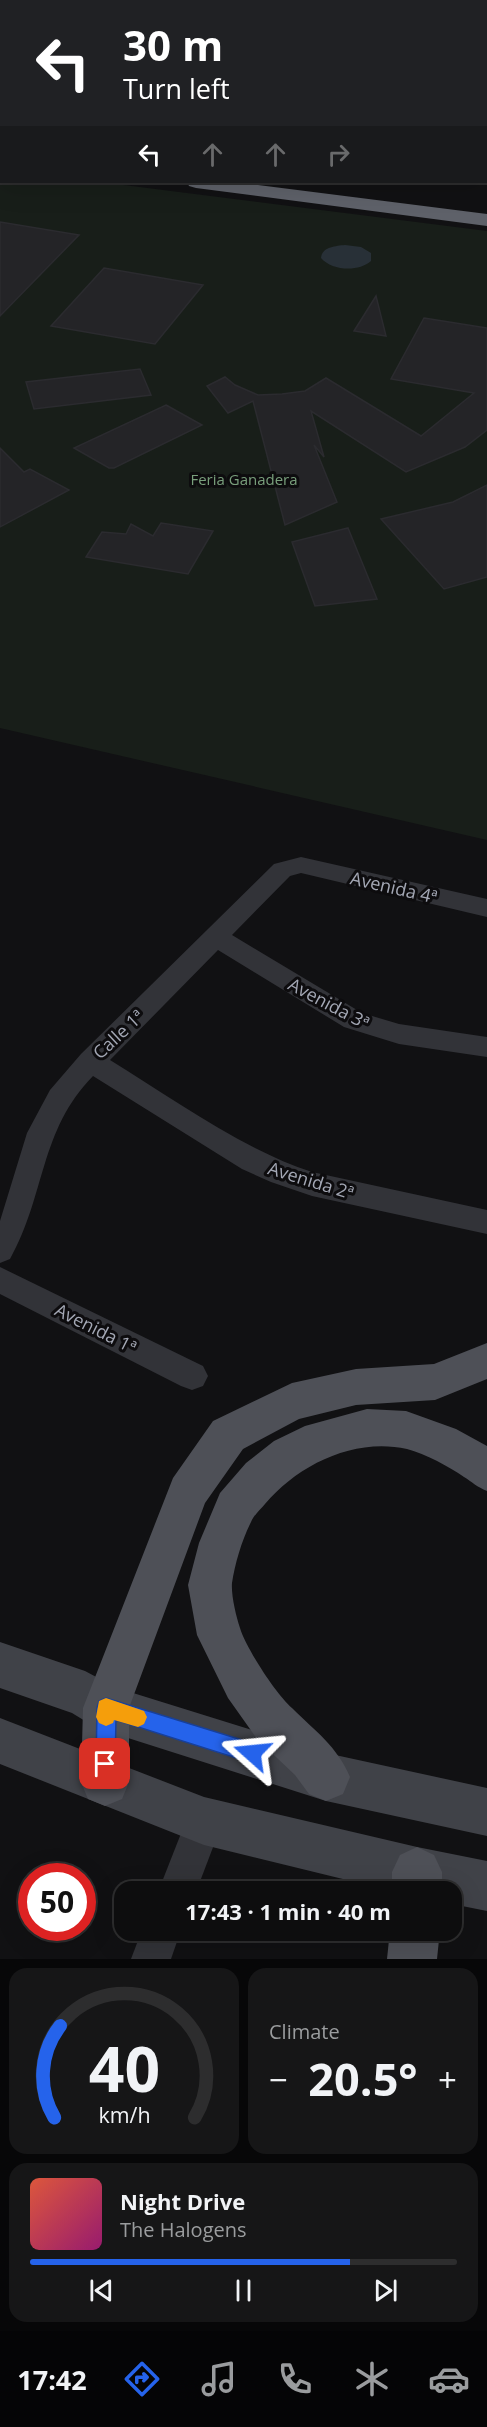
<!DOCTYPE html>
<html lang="en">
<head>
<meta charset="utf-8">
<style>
  :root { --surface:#0d0d0e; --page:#161617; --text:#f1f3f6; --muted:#9a9c9e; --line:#2d2d2e; --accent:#2563eb }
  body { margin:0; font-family:"Open Sans",sans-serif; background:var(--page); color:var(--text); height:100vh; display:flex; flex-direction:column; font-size:22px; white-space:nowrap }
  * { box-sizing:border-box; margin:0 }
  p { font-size:20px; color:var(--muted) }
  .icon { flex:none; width:33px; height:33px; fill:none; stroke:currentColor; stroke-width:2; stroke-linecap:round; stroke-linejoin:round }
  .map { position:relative; height:1959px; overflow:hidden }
  .details { display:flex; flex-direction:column; gap:9px; padding:9px; background:#070708; flex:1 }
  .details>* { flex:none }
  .top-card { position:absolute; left:0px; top:0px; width:488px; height:183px; box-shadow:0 6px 24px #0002,0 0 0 2px var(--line); background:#202124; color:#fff; overflow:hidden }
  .speed { position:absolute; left:18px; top:1863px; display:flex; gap:12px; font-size:30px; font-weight:700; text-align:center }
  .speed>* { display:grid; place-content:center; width:78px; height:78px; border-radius:50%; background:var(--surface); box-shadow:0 6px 24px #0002,0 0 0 2px var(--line); line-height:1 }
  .speed .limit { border:9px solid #d22; background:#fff; color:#111 }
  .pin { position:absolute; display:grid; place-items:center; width:51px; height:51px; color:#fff; margin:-26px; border-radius:12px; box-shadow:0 3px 9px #0006 }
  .me { position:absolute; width:66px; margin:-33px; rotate:288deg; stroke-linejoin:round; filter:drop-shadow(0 0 4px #0008) }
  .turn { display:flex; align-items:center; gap:21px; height:126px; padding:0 24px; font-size:27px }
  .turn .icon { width:78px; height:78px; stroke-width:2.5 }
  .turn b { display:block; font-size:42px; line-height:51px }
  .lanes { display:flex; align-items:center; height:57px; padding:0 24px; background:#0003; justify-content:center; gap:30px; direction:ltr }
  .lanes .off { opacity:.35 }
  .big { font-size:45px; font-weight:700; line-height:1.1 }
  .details .tile { flex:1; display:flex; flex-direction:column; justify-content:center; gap:9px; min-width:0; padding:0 21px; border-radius:18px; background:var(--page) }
  .details .dial { align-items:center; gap:0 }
  .dial svg { height:156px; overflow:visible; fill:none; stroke:var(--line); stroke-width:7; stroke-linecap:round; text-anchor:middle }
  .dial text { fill:var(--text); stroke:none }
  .song { display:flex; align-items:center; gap:18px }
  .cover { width:72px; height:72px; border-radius:9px; background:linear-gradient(135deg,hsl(10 70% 55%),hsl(320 70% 35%)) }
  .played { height:6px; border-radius:3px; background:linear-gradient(90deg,var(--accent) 75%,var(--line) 75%) }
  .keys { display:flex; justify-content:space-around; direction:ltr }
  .heat { display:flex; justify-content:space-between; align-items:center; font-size:33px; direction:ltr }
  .details .tiles { flex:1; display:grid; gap:9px; grid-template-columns:1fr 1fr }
  .tile:last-child { grid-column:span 2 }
  .trip { position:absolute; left:114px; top:1881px; width:348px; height:60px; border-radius:18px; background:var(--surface); box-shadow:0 6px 24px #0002,0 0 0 2px var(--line); font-weight:700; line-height:60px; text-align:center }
  .tabs { display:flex; height:96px; justify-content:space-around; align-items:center; background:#050506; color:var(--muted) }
  .tabs .icon { width:42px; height:42px }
  .tabs .selected { color:var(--accent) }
  .tabs b { font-size:27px; color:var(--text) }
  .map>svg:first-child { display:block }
  .green { fill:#181e19 }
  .water { fill:#283037 }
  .building { fill:#242427; stroke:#2b2b2f; stroke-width:1.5 }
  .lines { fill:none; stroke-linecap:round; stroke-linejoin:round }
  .street { fill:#323338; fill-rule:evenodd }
  .secondary { fill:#404248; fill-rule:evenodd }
  .primary { fill:#4e5057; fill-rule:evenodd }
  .highway { fill:#5e6169; fill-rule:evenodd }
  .route { fill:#2563eb; stroke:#184099; stroke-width:1.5 }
  .slow { fill:#f59e0b }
  .labels { text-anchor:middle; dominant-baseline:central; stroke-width:6; stroke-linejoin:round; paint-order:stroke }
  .far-park-label { font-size:15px; fill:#799f7c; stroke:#0d0c0e }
  .street-label { font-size:18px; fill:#a3a7b4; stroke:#0d0c0e }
</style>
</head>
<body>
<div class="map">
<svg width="487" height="1959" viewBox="0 0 487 1959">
  <rect width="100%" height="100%" fill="#111113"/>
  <polygon class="green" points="0,169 2,182 100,182 487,231 487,840 0,728"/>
  <g class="water">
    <polygon points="0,0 487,0 487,112 486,2 2,2 1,102"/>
    <path d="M345,245L361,247L371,253V261C359,272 332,271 321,258C322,247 335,246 345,245Z"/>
  </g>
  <g class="building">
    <polygon points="0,222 79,235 0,316"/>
    <polygon points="104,268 203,285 155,344 51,326"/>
    <polygon points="376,296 386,336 354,331"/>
    <polygon points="424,318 487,328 487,430 465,447 406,472 311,411 324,457 314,445 337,502 285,525 253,401 228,413 207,386 225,377 235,385 258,395 282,394 305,391 326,378 421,436 474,393 391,379"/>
    <polygon points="140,369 151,395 34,409 26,382"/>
    <polygon points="166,405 202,425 114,468 109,468 74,448"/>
    <polygon points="0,448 24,472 30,469 69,490 0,527"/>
    <polygon points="487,485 487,577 444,589 381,519 453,502"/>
    <polygon points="161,523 213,531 188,574 86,557 102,532 126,534 131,524 153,536"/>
    <polygon points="348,528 377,599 315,606 292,542"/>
  </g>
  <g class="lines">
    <g class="street">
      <path d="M301,857L487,899V917L301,873L290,876L232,935L362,1013L399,1024L487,1037V1057L399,1044L344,1027L218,950L110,1060C172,1098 243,1150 312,1172L487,1210V1234L312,1196L271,1182L242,1169L93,1076C39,1131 46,1195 10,1259L0,1263V1221L27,1133L50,1090L81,1054L274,864Z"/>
      <polygon points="0,1267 203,1366 208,1376 203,1386 192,1390 181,1386 0,1294"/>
      <polygon points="204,1802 217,1808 223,1821 196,1892 158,1892 191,1808"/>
      <polygon points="142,1930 181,1930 171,1959 131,1959"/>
    </g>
    <g class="secondary">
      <polygon points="0,1642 85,1671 117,1688 326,1753 487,1788 487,1836 326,1801 106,1731 90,1724 72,1713 0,1688"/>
      <polygon points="0,1718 204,1797 417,1847 487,1861 487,1911 452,1904 452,1892 396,1892 204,1845 0,1764"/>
    </g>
    <g class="primary">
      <polygon points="487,1343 487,1379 435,1400 356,1405 299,1419 243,1449 205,1503 129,1708 129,1782 122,1799 105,1806 88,1799 81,1782 83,1708 173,1478 213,1421 292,1383 356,1369 434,1364"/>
      <path d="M367,1409L406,1411L456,1429L487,1446V1491C477,1487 472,1482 464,1477C448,1466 426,1454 407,1449C354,1437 298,1465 265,1504C260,1510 254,1515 251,1522C242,1540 235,1563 232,1583C231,1595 236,1616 240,1628C246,1648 276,1694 292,1708C315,1731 337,1746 350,1777L343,1794L326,1801L309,1794L295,1775L257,1739L228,1698L197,1635L188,1585L199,1543L220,1493L246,1463L274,1441L305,1426Z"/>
      <polygon points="417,1847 434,1855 442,1872 442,1892 392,1892 392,1872 400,1855"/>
      <polygon points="390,1930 440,1930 437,1959 387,1959"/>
    </g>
    <g class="highway">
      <rect x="0" y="127" width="2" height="10"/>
      <polygon points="187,182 235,182 487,214 487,226 196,188 189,186"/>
    </g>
  </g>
  <polygon class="route" points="106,1698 252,1743 259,1746 262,1753 259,1760 252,1763 116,1720 115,1764 112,1770 105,1773 98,1770 96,1764 97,1708 99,1701"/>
  <polygon class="slow" points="106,1698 144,1711 147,1717 144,1724 138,1727 114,1720 113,1723 106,1726 99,1723 96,1717 99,1701"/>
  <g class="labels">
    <g class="far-park-label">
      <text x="244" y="479">Feria Ganadera</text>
    </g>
    <g class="street-label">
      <text transform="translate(394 887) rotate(13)">Avenida 4ª</text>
      <text transform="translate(329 1003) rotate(28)">Avenida 3ª</text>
      <text transform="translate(118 1034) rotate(-43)">Calle 1ª</text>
      <text transform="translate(311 1180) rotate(17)">Avenida 2ª</text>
      <text transform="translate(96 1328) rotate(27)">Avenida 1ª</text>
    </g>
  </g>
</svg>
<div class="speed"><div class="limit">50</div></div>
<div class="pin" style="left:105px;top:1764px;background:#d93025"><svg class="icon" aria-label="arrive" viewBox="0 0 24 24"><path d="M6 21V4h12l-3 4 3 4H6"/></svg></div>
<svg class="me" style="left:252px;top:1753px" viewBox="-20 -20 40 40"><path d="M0-17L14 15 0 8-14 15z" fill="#2563eb" stroke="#fff" stroke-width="4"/></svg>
<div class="trip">17:43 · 1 min · 40 m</div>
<div class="top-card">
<div class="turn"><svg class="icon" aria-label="left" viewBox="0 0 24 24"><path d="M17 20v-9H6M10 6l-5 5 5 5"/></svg><div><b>30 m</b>Turn left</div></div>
<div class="lanes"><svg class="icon" aria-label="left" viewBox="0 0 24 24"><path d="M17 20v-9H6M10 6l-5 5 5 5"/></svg><svg class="icon off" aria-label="ahead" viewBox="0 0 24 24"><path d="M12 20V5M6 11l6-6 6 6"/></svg><svg class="icon off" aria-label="ahead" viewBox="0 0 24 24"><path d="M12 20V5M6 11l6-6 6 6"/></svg><svg class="icon off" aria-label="right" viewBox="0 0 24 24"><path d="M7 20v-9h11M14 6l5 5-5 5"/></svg></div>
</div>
</div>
<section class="details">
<div class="tiles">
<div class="tile dial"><svg viewBox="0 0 100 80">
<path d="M14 69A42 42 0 1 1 86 69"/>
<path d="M14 69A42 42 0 0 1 17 22" stroke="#2563eb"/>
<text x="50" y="56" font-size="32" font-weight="700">40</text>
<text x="50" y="72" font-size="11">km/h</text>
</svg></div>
<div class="tile"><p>Climate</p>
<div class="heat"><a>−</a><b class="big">20.5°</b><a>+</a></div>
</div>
<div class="tile">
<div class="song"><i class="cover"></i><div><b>Night Drive</b><p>The Halogens</p></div></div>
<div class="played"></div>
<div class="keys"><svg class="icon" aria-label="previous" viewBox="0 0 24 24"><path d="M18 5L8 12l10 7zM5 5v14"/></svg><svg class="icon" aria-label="pause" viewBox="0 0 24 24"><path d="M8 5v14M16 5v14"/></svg><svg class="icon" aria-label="next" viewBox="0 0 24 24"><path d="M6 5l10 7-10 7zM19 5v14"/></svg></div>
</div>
</div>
</section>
<nav class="tabs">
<b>17:42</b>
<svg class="icon selected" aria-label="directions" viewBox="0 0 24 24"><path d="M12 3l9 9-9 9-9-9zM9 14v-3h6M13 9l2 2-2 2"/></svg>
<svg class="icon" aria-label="music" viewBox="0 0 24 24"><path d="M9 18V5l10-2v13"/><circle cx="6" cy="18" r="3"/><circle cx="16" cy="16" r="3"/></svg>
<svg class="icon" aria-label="phone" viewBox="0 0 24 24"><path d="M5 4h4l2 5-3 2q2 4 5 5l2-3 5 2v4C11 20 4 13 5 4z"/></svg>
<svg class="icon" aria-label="climate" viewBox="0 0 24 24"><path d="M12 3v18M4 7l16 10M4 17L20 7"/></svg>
<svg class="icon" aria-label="car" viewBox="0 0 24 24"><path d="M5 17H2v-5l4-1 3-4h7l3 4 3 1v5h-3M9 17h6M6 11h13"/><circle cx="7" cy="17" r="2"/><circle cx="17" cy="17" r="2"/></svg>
</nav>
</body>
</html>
